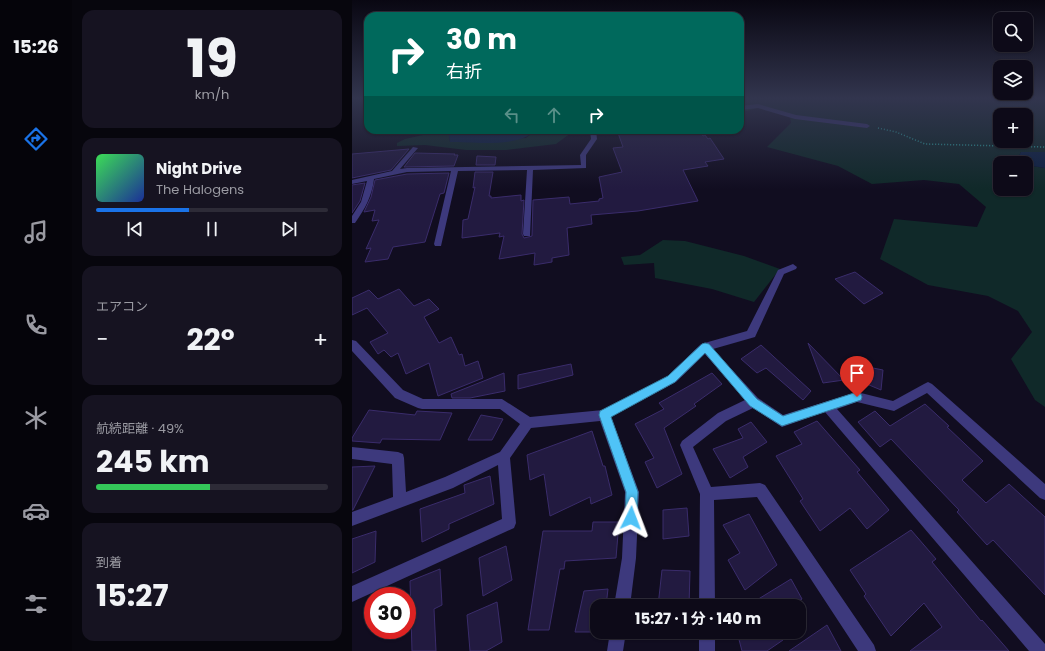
<!DOCTYPE html>
<html lang="ja">
<head>
<meta charset="utf-8">
<style>
  :root { --surface:#0d0a18; --page:#161321; --text:#f1f3f6; --muted:#9a9aa2; --line:#2d2b37; --accent:#1a73e8 }
  body { margin:0; font-family:Poppins,"Noto Sans JP",sans-serif; background:var(--page); color:var(--text); height:100vh; display:flex; flex-direction:column; font-size:15px; white-space:nowrap }
  * { box-sizing:border-box; margin:0 }
  p { font-size:13px; color:var(--muted) }
  .icon { flex:none; width:22px; height:22px; fill:none; stroke:currentColor; stroke-width:2; stroke-linecap:round; stroke-linejoin:round }
  .map { position:relative; flex:1; overflow:hidden }
  .side { display:flex; flex-direction:column; gap:10px; padding:10px; background:#07060d; width:280px }
  .side>* { flex:none }
  .top-card { position:absolute; left:12px; top:12px; width:380px; height:122px; border-radius:12px; box-shadow:0 1px 3px #0004,0 0 0 1px var(--line); background:#00695c; color:#fff; overflow:hidden }
  .buttons { position:absolute; left:641px; top:12px; display:grid; gap:8px }
  .buttons a { display:grid; place-items:center; width:40px; height:40px; border-radius:8px; background:var(--surface); box-shadow:0 1px 3px #0004,0 0 0 1px var(--line); font-size:20px }
  .speed { position:absolute; left:12px; top:587px; display:flex; gap:8px; font-size:20px; font-weight:700; text-align:center }
  .speed>* { display:grid; place-content:center; width:52px; height:52px; border-radius:50%; background:var(--surface); box-shadow:0 1px 3px #0004,0 0 0 1px var(--line); line-height:1 }
  .speed .limit { border:6px solid #d22; background:#fff; color:#111 }
  .pin { position:absolute; display:grid; place-items:center; width:34px; height:34px; color:#fff; margin:-41px -17px; border-radius:50% 50% 50% 0; rotate:-45deg; box-shadow:0 0 4px #0007 }
  .pin .icon { rotate:45deg }
  .me { position:absolute; width:44px; margin:-22px; rotate:3deg; stroke-linejoin:round; filter:drop-shadow(0 0 3px #0008) }
  .turn { display:flex; align-items:center; gap:14px; height:84px; padding:0 16px; font-size:18px }
  .turn .icon { width:52px; height:52px; stroke-width:2.5 }
  .turn b { display:block; font-size:28px; line-height:34px }
  .lanes { display:flex; align-items:center; height:38px; padding:0 16px; background:#0003; justify-content:center; gap:20px; direction:ltr }
  .lanes .off { opacity:.35 }
  .big { font-size:30px; font-weight:700; line-height:1.1 }
  .side .card { flex:1; display:flex; flex-direction:column; justify-content:center; gap:6px; min-width:0; padding:0 14px; border-radius:12px; background:var(--page) }
  .side .dial { align-items:center; gap:0 }
  .dial b { font-size:52px; line-height:1 }
  .song { display:flex; align-items:center; gap:12px }
  .cover { width:48px; height:48px; border-radius:6px; background:linear-gradient(135deg,hsl(130 70% 55%),hsl(230 70% 35%)) }
  .played { height:4px; border-radius:2px; background:linear-gradient(90deg,var(--accent) 40%,var(--line) 40%) }
  .keys { display:flex; justify-content:space-around; direction:ltr }
  .heat { display:flex; justify-content:space-between; align-items:center; font-size:22px; direction:ltr }
  .charge { height:6px; border-radius:3px; background:linear-gradient(90deg,#34c759 49%,var(--line) 0) }
  .trip { position:absolute; left:238px; top:599px; width:216px; height:40px; border-radius:12px; background:var(--surface); box-shadow:0 1px 3px #0004,0 0 0 1px var(--line); font-weight:700; line-height:40px; text-align:center }
  main { display:flex; flex:1; min-height:0 }
  .dock { display:flex; flex-direction:column; width:72px; justify-content:space-around; align-items:center; background:#05040a; color:var(--muted) }
  .dock .icon { width:28px; height:28px }
  .dock .selected { color:var(--accent) }
  .dock b { font-size:18px; color:var(--text) }
  .map>svg:first-child { display:block }
  .green { fill:#102929; fill-rule:evenodd }
  .water { fill:#0d2143 }
  .building { fill:#221a40; stroke:#3a2c6b }
  .lines { fill:none; stroke-linecap:round; stroke-linejoin:round }
  .path { stroke:#31aea9; stroke-width:1.5; stroke-dasharray:1 2; stroke-linecap:butt }
  .street { fill:#3d397d; fill-rule:evenodd }
  .route { fill:#4fc3f7; stroke:#337fa1 }
</style>
</head>
<body>
<main>
<nav class="dock">
<b>15:26</b>
<svg class="icon selected" aria-label="directions" viewBox="0 0 24 24"><path d="M12 3l9 9-9 9-9-9zM9 14v-3h6M13 9l2 2-2 2"/></svg>
<svg class="icon" aria-label="music" viewBox="0 0 24 24"><path d="M9 18V5l10-2v13"/><circle cx="6" cy="18" r="3"/><circle cx="16" cy="16" r="3"/></svg>
<svg class="icon" aria-label="phone" viewBox="0 0 24 24"><path d="M5 4h4l2 5-3 2q2 4 5 5l2-3 5 2v4C11 20 4 13 5 4z"/></svg>
<svg class="icon" aria-label="climate" viewBox="0 0 24 24"><path d="M12 3v18M4 7l16 10M4 17L20 7"/></svg>
<svg class="icon" aria-label="car" viewBox="0 0 24 24"><path d="M5 17H2v-5l4-1 3-4h7l3 4 3 1v5h-3M9 17h6M6 11h13"/><circle cx="7" cy="17" r="2"/><circle cx="17" cy="17" r="2"/></svg>
<svg class="icon" aria-label="filters" viewBox="0 0 24 24"><path d="M4 7h16M4 17h16"/><circle cx="9" cy="7" r="2"/><circle cx="15" cy="17" r="2"/></svg>
</nav>
<section class="side">
<div class="card dial"><b>19</b><p>km/h</p></div>
<div class="card">
<div class="song"><i class="cover"></i><div><b>Night Drive</b><p>The Halogens</p></div></div>
<div class="played"></div>
<div class="keys"><svg class="icon" aria-label="previous" viewBox="0 0 24 24"><path d="M18 5L8 12l10 7zM5 5v14"/></svg><svg class="icon" aria-label="pause" viewBox="0 0 24 24"><path d="M8 5v14M16 5v14"/></svg><svg class="icon" aria-label="next" viewBox="0 0 24 24"><path d="M6 5l10 7-10 7zM19 5v14"/></svg></div>
</div>
<div class="card"><p>エアコン</p>
<div class="heat"><a>−</a><b class="big">22°</b><a>+</a></div>
</div>
<div class="card"><p>航続距離 · 49%</p><b class="big">245 km</b><div class="charge"></div></div>
<div class="card"><p>到着</p><b class="big">15:27</b></div>
</section>
<div class="map">
<svg width="693" height="651" viewBox="0 0 693 651">
  <rect width="100%" height="100%" fill="#110d20"/>
  <g class="green">
    <path d="M388,98H693V152H669L663,163H648V189H674V165L693,168V407L683,400L659,359L680,332L666,311L636,296L576,285L528,259L542,219L625,227L634,207L607,184L572,180L520,184L486,166L415,147L439,123L438,117L408,107L388,113ZM648,115H674V141H648Z"/>
    <polygon points="148,130 223,130 204,144 154,150 114,150 73,145 45,146 45,143 53,139 89,131 97,135 98,142 174,138 179,134"/>
    <polygon points="311,240 333,241 392,256 428,269 402,302 360,289 303,278 302,263 272,265 269,257 288,255"/>
  </g>
  <g class="water">
    <path d="M90,130C119,130 152,126 179,134C160,147 121,142 98,142L97,135L89,131Z"/>
    <polygon points="669,152 693,152 693,168 674,165 674,163 663,163"/>
  </g>
  <g class="building">
    <polygon points="265,130 347,130 351,136 353,135 356,139 358,138 372,159 353,162 356,166 331,170 346,201 286,211 239,215 240,224 215,228 217,255 200,258 200,262 182,265 183,253 147,259 152,236 147,237 148,233 110,238 111,220 116,219 123,187 121,188 123,172 141,172 137,196 139,196 139,198 169,195 169,201 172,200 170,234 172,238 180,236 181,200 217,197 218,204 247,201 247,199 251,198 247,177 270,172 261,148 271,147"/>
    <polygon points="57,149 39,170 0,178 0,154"/>
    <polygon points="63,153 103,154 102,155 106,155 102,166 52,167"/>
    <polygon points="125,156 144,157 143,165 124,165"/>
    <polygon points="97,173 92,193 88,194 73,242 41,247 36,259 13,262 19,248 14,249 27,220 20,221 23,210 12,212 19,197 23,180 55,174"/>
    <polygon points="13,183 8,201 0,213 0,185"/>
    <polygon points="503,272 531,293 512,304 483,279"/>
    <polygon points="47,289 62,306 77,299 87,309 72,317 87,343 99,337 107,355 110,354 113,366 126,361 131,378 86,396 77,363 54,374 46,353 39,357 32,350 26,354 18,342 36,333 15,308 0,315 0,298 17,290 26,299"/>
    <polygon points="456,343 492,380 471,383"/>
    <polygon points="409,345 459,391 451,400 414,368 405,373 389,359"/>
    <polygon points="219,364 221,375 166,389 166,375"/>
    <polygon points="511,366 531,370 529,390 510,382"/>
    <polygon points="152,373 153,391 118,398 100,398 99,394"/>
    <polygon points="360,373 370,384 342,404 344,406 312,428 330,474 305,488 293,462 302,458 283,424 312,409 307,403"/>
    <polygon points="573,404 597,426 595,427 631,461 610,480 634,503 657,484 693,517 693,595 641,540 635,545 605,512 607,510 539,439 528,447 506,422 523,411 538,426"/>
    <polygon points="17,410 63,415 65,411 100,413 88,440 30,439 28,443 0,441 0,438"/>
    <polygon points="129,415 151,419 140,440 116,440"/>
    <polygon points="465,421 508,470 505,472 537,510 515,529 498,508 468,531 448,501 451,499 424,456 450,444 442,432"/>
    <polygon points="399,422 415,442 391,457 396,467 378,478 361,449 391,438 386,429"/>
    <polygon points="240,431 251,466 253,466 260,495 239,504 238,497 198,516 192,474 178,480 175,455"/>
    <polygon points="23,466 1,510 0,510 0,467"/>
    <polygon points="138,476 142,504 97,524 97,529 70,542 68,509 113,493 112,485"/>
    <polygon points="335,508 337,536 311,539 311,510"/>
    <polygon points="397,514 425,565 393,590 376,560 388,553 371,525"/>
    <polygon points="241,522 267,522 264,558 213,561 212,569 208,569 197,630 176,630 191,531 240,531"/>
    <polygon points="559,530 584,559 580,562 629,621 630,620 657,651 558,651 590,627 572,603 539,636 512,596 514,594 498,570"/>
    <polygon points="24,531 23,562 0,573 0,539"/>
    <polygon points="154,546 160,580 131,596 127,558"/>
    <polygon points="88,569 90,605 82,609 84,651 60,651 58,581"/>
    <polygon points="310,570 338,571 337,606 306,606"/>
    <polygon points="439,579 450,599 440,606 395,606"/>
    <polygon points="256,589 254,606 245,606 245,632 250,632 223,632 232,591"/>
    <polygon points="145,602 150,642 134,651 118,651 115,615"/>
    <polygon points="475,625 489,651 437,651"/>
    <polygon points="385,632 426,632 431,640 415,651 390,651"/>
  </g>
  <g class="lines">
    <polyline class="path" points="526,128 544,132 573,144 693,147"/>
    <g class="street">
      <polygon points="406,104 444,115 515,124 518,126 515,128 443,119 406,108 388,110 388,106"/>
      <path d="M238,130H244L245,139L234,155V168L181,170L178,236H172L171,234L175,170L106,171L89,246H83L82,244L99,171L55,172L22,179C20,196 13,209 3,223H0V216L9,202L15,181L0,184V180L40,171L61,147L66,148L48,169L55,168L229,165L228,155L239,139Z"/>
      <polygon points="441,264 445,267 444,269 432,274 403,337 361,349 406,398 431,415 505,392 541,401 572,384 576,382 580,384 693,484 693,500 688,498 575,393 542,411 505,402 485,409 693,644 693,651 677,651 473,412 430,427 401,408 374,421 341,447 359,487 408,483 413,485 522,645 524,651 506,651 405,497 362,500 363,606 347,606 348,494 328,445 330,441 366,413 393,400 353,354 324,382 259,417 287,492 284,558 278,606 262,606 270,558 273,492 248,421 179,428 158,458 164,523 162,528 0,602 0,586 150,519 146,465 101,488 0,526 0,512 41,497 40,464 0,459 0,447 46,452 51,454 52,458 54,492 93,477 148,452 168,424 148,409 70,409 66,408 43,398 0,351 0,340 4,341 51,390 71,399 150,399 178,417 251,410 316,376 349,344 395,331 426,270"/>
      <polygon points="258,632 274,632 271,651 255,651"/>
      <rect x="347" y="632" width="16" height="19"/>
    </g>
  </g>
  <linearGradient id="sky" x2="0" y2="1"><stop stop-color="#090712"/><stop offset="0.52" stop-color="#32354e"/><stop offset="1" stop-color="#32354e" stop-opacity="0"/></linearGradient>
  <rect width="693" height="189" fill="url(#sky)"/>
  <polygon class="route" points="353,343 357,344 405,399 431,416 505,392 509,394 510,397 509,400 430,426 398,406 353,353 323,382 259,417 286,492 285,518 284,523 279,525 274,523 273,518 274,492 247,415 248,411 316,376 350,344"/>
</svg>
<div class="buttons">
<a><svg class="icon" aria-label="search" viewBox="0 0 24 24"><circle cx="10" cy="10" r="6"/><path d="M15 15l6 6"/></svg></a>
<a><svg class="icon" aria-label="layers" viewBox="0 0 24 24"><path d="M12 4l9 5-9 5-9-5zM3 14l9 5 9-5"/></svg></a>
<a>+</a>
<a>−</a>
</div>
<div class="speed"><div class="limit">30</div></div>
<div class="pin" style="left:505px;top:397px;background:#d93025"><svg class="icon" aria-label="arrive" viewBox="0 0 24 24"><path d="M6 21V4h12l-3 4 3 4H6"/></svg></div>
<svg class="me" style="left:279px;top:518px" viewBox="-20 -20 40 40"><path d="M0-17L14 15 0 8-14 15z" fill="#4fc3f7" stroke="#fff" stroke-width="4"/></svg>
<div class="trip">15:27 · 1 分 · 140 m</div>
<div class="top-card">
<div class="turn"><svg class="icon" aria-label="right" viewBox="0 0 24 24"><path d="M7 20v-9h11M14 6l5 5-5 5"/></svg><div><b>30 m</b>右折</div></div>
<div class="lanes"><svg class="icon off" aria-label="left" viewBox="0 0 24 24"><path d="M17 20v-9H6M10 6l-5 5 5 5"/></svg><svg class="icon off" aria-label="ahead" viewBox="0 0 24 24"><path d="M12 20V5M6 11l6-6 6 6"/></svg><svg class="icon" aria-label="right" viewBox="0 0 24 24"><path d="M7 20v-9h11M14 6l5 5-5 5"/></svg></div>
</div>
</div>
</main>
</body>
</html>
